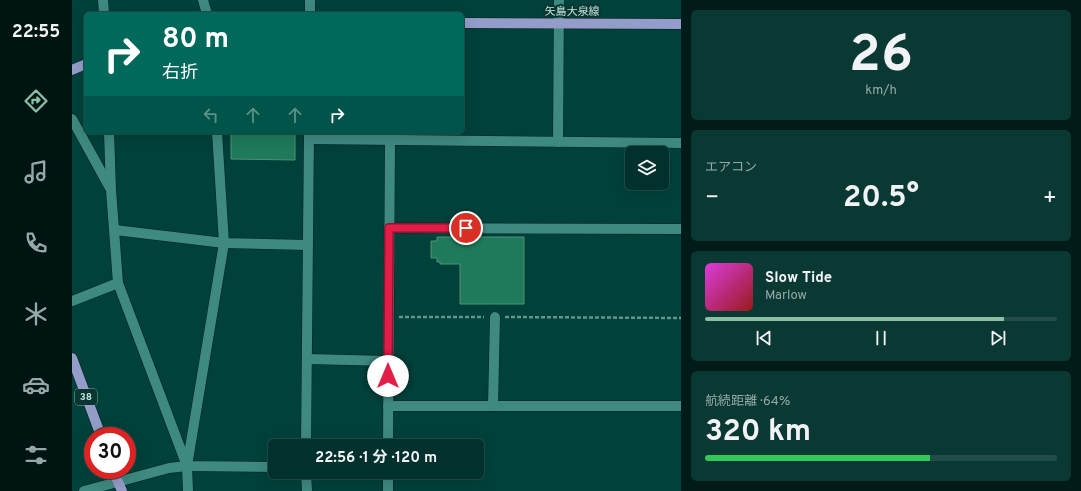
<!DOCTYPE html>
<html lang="ja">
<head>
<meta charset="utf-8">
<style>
  :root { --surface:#00312c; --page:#0a3934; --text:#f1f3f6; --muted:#95a9a9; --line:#224c48; --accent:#8abfa5 }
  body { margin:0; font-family:Overpass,"Noto Sans JP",sans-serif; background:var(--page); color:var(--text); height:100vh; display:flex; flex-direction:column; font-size:15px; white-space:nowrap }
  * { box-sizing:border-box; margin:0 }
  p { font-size:13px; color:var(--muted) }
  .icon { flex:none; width:22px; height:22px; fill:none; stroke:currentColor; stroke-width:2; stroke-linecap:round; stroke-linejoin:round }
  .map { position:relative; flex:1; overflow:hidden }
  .details { display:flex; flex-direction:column; gap:10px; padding:10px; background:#001b18; width:400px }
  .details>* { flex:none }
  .top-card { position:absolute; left:12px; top:12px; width:380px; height:122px; border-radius:6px; box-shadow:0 4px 16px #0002,0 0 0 1px var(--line); background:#00695c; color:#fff; overflow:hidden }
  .tools { position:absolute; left:553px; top:146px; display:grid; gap:8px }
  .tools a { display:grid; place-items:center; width:44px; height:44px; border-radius:6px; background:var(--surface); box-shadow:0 4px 16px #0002,0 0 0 1px var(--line); font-size:20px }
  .speed { position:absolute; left:12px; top:427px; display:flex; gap:8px; font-size:20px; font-weight:700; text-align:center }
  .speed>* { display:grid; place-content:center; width:52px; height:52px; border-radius:50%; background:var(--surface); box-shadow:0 4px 16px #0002,0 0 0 1px var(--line); line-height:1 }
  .speed .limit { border:6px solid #d22; background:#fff; color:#111 }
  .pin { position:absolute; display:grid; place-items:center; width:34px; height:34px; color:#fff; margin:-17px; border:2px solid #fff; border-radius:50%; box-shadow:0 1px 4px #0007 }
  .me { position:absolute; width:44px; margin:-22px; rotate:0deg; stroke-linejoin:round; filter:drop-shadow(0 0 3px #0008) }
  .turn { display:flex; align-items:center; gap:14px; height:84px; padding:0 12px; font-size:18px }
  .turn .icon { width:52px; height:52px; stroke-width:2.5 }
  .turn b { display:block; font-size:28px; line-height:34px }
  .lanes { display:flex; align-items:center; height:38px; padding:0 12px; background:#0003; justify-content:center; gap:20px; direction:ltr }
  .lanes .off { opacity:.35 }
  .big { font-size:30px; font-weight:700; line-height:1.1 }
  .details .card { flex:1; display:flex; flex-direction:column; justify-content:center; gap:6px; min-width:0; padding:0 14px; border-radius:6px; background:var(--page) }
  .details .dial { align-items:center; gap:0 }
  .dial b { font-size:52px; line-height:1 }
  .song { display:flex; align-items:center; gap:12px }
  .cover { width:48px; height:48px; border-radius:6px; background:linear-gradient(135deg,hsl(300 70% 55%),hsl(0 70% 35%)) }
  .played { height:4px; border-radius:2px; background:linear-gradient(90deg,var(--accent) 85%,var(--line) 85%) }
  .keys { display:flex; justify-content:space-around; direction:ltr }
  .heat { display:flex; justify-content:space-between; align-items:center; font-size:22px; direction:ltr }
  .charge { height:6px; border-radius:3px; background:linear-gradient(90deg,#34c759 64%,var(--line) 0) }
  .trip { position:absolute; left:196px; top:439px; width:216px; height:40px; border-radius:6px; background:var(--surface); box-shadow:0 4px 16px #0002,0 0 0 1px var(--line); font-weight:700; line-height:40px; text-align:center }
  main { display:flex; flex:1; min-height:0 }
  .menu { display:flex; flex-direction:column; width:72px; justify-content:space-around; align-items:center; background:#001412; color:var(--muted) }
  .menu .icon { width:28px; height:28px }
  .menu .on { color:var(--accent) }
  .menu b { font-size:18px; color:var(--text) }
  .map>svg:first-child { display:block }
  .building { fill:#1e7a5a; stroke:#549177 }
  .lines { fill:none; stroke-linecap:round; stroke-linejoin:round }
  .minor-casing { stroke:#0c2320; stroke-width:11 }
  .major-casing { stroke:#0c2320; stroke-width:11 }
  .path { stroke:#63958f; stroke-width:2.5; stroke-dasharray:4 2; stroke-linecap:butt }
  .minor { stroke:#3e8980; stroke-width:10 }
  .major { stroke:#949cc9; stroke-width:10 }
  .route-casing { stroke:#92132f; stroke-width:10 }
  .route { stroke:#e11d48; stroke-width:7 }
  .labels { text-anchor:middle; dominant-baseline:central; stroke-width:4; stroke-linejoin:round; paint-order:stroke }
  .shield { fill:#0b3530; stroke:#88aea8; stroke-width:1 }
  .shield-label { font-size:10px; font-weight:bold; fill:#bee2dc }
  .street-label { font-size:11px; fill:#bee2dc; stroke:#0b3530 }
</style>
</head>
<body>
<main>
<nav class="menu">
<b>22:55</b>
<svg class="icon on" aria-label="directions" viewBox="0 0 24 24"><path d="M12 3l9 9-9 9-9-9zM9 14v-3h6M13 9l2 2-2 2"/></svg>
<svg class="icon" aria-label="music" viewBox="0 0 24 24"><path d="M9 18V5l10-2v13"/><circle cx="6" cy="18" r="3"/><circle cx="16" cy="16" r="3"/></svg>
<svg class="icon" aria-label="phone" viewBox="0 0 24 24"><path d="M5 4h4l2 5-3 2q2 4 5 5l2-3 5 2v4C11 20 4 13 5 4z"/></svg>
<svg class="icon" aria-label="climate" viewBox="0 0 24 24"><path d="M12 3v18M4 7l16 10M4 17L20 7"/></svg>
<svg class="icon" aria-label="car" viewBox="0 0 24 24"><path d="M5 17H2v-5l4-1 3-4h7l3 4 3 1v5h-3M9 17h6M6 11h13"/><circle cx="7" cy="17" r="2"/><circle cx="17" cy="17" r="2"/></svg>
<svg class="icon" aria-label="filters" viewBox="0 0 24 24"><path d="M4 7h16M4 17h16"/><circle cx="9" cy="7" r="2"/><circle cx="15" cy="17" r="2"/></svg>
</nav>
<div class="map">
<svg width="609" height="491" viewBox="0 0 609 491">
  <rect width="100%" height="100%" fill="#00413b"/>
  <g class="building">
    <polygon points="159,132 223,132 223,160 159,159"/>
    <polygon points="365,237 452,237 452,304 388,304 388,264 368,264 368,262 365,262 365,258 359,258 359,241 365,241"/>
  </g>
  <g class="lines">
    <g class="minor-casing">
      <g id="minor">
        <polyline points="31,0 32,14"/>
        <polyline points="131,0 135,14"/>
        <polyline points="238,14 238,0"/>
        <polyline points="0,119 38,188"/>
        <polyline points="145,132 152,243 115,466 203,467"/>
        <polyline points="237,139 609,143"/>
        <polyline points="486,142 487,0"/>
        <polyline points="317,228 609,229"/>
        <polyline points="43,230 152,243 236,245"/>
        <polyline points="0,301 46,283 39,190 37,132"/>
        <polyline points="236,359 317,361"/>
        <polyline points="316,406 609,406"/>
        <polyline points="421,406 423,317"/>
        <polyline points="234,446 237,132"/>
        <polyline points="316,446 318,140"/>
        <polyline points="115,466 116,491"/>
        <polyline points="234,472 235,491"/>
        <polyline points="12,491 97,468 115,466 46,283"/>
        <polyline points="316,491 316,472"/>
      </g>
    </g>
    <g class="major-casing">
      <g id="major">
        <polyline points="390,23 609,24"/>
        <polyline points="0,70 14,64"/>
        <polyline points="0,358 29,436"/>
        <polyline points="41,470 50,491"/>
      </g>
    </g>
    <g class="path">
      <polyline points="327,317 412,317"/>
      <polyline points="433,317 609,318"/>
    </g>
    <use href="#minor" class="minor"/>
    <use href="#major" class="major"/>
  </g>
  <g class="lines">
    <g class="route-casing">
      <polyline id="route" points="316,376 317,228 394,228"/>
    </g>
    <use href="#route" class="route"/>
  </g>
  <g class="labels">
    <rect class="shield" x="3" y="389" width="22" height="16" rx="3"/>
    <g class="shield-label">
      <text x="14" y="397">38</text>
    </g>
    <g class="street-label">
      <text x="500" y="12">矢島大泉線</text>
    </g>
  </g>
</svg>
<div class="tools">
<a><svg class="icon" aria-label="layers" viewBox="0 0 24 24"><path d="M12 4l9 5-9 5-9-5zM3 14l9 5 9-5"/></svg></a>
</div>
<div class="speed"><div class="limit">30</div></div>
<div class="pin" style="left:394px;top:228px;background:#d93025"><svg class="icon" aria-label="arrive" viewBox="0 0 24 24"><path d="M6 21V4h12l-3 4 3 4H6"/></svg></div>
<svg class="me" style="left:316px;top:376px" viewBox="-20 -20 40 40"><circle r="19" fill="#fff"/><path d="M0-13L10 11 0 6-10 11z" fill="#e11d48"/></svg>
<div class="trip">22:56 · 1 分 · 120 m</div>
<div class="top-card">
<div class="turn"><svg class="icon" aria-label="right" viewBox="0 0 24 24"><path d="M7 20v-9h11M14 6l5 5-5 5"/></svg><div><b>80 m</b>右折</div></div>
<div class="lanes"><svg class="icon off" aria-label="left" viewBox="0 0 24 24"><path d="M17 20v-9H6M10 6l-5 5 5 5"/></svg><svg class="icon off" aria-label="ahead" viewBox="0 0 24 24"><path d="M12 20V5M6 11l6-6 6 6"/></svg><svg class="icon off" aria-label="ahead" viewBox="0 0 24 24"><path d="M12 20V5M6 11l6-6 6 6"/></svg><svg class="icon" aria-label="right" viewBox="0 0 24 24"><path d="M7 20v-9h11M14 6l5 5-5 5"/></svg></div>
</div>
</div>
<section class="details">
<div class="card dial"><b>26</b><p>km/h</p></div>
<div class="card"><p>エアコン</p>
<div class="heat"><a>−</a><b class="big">20.5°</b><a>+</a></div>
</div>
<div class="card">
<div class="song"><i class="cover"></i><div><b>Slow Tide</b><p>Marlow</p></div></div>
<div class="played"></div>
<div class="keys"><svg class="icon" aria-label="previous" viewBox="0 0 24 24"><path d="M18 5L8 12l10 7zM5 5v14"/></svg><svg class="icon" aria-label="pause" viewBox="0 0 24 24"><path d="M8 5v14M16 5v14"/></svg><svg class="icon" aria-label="next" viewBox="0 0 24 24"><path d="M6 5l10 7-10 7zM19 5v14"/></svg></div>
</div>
<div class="card"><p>航続距離 · 64%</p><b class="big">320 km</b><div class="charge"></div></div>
</section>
</main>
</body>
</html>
